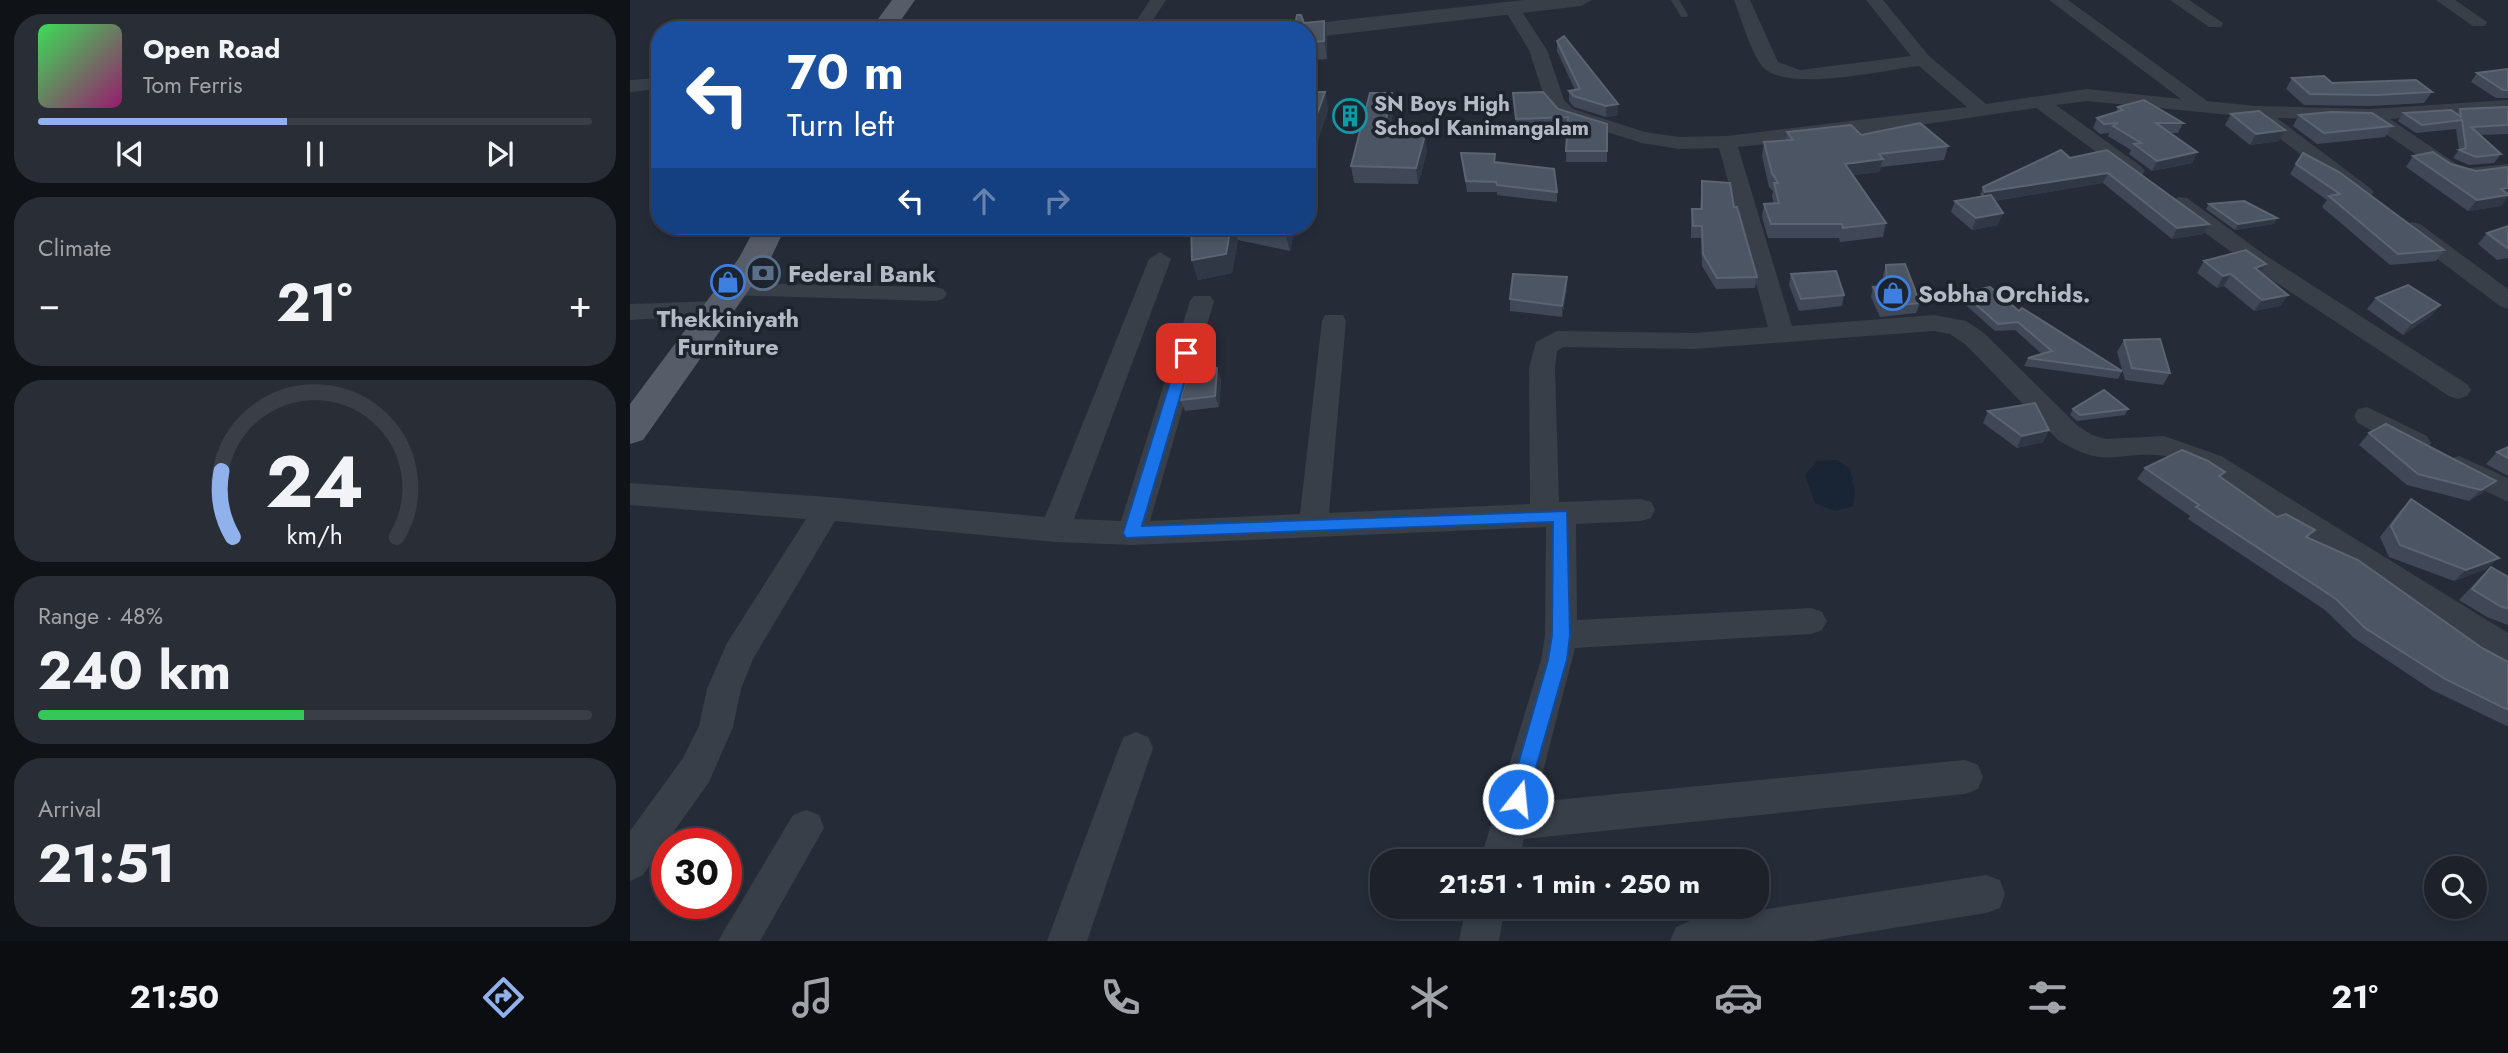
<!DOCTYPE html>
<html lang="en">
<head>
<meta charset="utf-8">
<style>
  :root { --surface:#1c212a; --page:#292e36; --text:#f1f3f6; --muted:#a0a3a8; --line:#3a3e47; --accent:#91b1ec }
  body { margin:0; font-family:Jost,sans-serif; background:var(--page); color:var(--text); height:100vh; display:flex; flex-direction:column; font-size:26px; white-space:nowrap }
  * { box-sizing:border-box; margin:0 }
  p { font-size:23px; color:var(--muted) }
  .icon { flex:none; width:38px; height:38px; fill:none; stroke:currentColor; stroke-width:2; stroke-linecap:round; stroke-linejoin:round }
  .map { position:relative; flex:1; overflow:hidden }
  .drawer { display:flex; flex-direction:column; gap:14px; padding:14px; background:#0f1217; width:630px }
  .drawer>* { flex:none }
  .banner { position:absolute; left:21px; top:21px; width:665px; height:214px; border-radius:28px; box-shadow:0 4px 10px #0003,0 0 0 2px var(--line); background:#1a4fa0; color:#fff; overflow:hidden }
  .tools { position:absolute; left:1794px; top:856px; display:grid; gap:14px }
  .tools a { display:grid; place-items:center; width:63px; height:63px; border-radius:50%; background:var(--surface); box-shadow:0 4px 10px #0003,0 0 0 2px var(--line); font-size:35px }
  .speed { position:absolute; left:21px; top:828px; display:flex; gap:14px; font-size:35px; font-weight:700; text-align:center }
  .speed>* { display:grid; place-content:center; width:91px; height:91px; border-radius:50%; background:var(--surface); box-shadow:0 4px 10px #0003,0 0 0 2px var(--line); line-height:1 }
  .speed .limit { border:10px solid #d22; background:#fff; color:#111 }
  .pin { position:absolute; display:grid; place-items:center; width:60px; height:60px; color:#fff; margin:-30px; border-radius:14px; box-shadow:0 4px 10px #0006 }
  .me { position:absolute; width:77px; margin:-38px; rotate:16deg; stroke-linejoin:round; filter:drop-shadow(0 0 5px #0008) }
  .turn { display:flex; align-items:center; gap:24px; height:147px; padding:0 21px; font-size:32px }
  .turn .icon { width:91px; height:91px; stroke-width:2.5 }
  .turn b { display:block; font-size:49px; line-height:60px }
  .lanes { display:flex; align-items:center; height:66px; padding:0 21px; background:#0003; justify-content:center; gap:35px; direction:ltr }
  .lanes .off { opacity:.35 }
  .big { font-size:52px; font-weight:700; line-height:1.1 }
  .drawer .tile { flex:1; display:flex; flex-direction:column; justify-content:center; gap:10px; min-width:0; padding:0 24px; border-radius:28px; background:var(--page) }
  .drawer .dial { align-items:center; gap:0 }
  .dial svg { height:182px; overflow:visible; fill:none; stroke:var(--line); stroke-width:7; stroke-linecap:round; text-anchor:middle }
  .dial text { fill:var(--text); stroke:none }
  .song { display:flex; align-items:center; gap:21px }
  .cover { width:84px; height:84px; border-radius:10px; background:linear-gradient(135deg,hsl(130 70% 55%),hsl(320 70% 35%)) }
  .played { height:7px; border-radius:4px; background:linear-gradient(90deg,var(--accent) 45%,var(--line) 45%) }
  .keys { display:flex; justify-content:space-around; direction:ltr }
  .heat { display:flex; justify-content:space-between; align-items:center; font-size:38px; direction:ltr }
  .charge { height:10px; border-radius:5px; background:linear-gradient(90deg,#34c759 48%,var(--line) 0) }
  .trip { position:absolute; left:740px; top:849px; width:399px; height:70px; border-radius:28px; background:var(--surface); box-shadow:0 4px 10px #0003,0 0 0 2px var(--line); font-weight:700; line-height:70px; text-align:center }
  .tab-bar { display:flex; height:112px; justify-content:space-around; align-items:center; background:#0b0d11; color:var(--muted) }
  .tab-bar .icon { width:49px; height:49px }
  .tab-bar .selected { color:var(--accent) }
  .tab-bar b { font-size:32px; color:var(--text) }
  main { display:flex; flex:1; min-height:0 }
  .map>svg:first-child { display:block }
  .water { fill:#192435 }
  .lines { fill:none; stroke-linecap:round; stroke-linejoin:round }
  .service { fill:#383f49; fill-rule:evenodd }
  .minor { fill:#383f49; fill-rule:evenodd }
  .tertiary { fill:#383f49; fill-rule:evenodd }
  .primary { fill:#565d69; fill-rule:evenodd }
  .wall { fill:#404857 }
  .shaded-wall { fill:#303846 }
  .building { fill:#4c5563; stroke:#5c6472; stroke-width:2 }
  .route { fill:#1a73e8; stroke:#114b97; stroke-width:2 }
  .labels { text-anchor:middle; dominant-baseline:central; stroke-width:7; stroke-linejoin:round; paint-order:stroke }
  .far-poi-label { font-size:21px; font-weight:bold; fill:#b3b9c5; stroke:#1d242e; text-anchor:start }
  .poi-label { font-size:24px; font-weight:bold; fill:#b3b9c5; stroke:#1d242e; text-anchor:start }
</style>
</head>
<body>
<main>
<section class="drawer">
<div class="tile">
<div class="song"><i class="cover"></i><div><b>Open Road</b><p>Tom Ferris</p></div></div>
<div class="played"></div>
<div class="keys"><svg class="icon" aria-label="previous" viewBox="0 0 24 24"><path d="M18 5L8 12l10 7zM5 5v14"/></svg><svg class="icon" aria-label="pause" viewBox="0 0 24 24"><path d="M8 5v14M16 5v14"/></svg><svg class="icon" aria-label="next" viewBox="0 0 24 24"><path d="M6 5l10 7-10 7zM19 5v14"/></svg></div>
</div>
<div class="tile"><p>Climate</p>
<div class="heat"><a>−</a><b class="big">21°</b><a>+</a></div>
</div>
<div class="tile dial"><svg viewBox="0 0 100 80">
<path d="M14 69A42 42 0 1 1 86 69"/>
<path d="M14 69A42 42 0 0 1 9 40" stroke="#91b1ec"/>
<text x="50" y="56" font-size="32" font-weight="700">24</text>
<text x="50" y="72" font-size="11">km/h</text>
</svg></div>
<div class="tile"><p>Range · 48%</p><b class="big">240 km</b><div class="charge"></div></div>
<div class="tile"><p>Arrival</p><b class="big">21:51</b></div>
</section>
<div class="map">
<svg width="1878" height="941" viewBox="0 0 1878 941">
  <rect width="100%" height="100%" fill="#252c38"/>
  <polygon class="water" points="1207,460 1220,469 1225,491 1223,506 1205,511 1185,503 1175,475 1187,461"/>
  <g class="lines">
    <polygon class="service" points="1041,0 1049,0 1058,15 1057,17 1051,17"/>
    <g class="minor">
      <polygon points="520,0 536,0 523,20 523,30 505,30 507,20"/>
      <path d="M1104,0H1120L1148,62L1170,70L1281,56L1236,0H1253L1299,56L1356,104L1457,89L1551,99L1419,0H1438L1577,101L1626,106L1740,109L1878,100V112L1760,119L1828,165L1839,168L1878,164V176L1838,180L1814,173L1736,121L1647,118L1740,188L1744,192L1740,196H1726L1621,117L1457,101L1426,105L1512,167L1515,171L1512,175H1498L1406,108L1222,135L1108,147L1162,326L1304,315L1336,321L1354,333L1448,426L1462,435L1476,439L1534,436L1591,456L1878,633V662L1842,647L1571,470C1560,465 1548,458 1535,456C1487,450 1478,471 1428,440L1336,345L1320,334L1304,331L1064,349L933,347L927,351L925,368L929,502L1011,499L1021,502L1025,510L1021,518L1011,521L946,524L947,620L1181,608L1192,612L1197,621L1192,630L1181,634L945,648L905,802L1335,760L1348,765L1353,777L1348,789L1335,794L894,839L888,861H850L911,660L915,635L916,527L502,545L425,542L205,521L123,659L111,689L103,727L79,782L13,875L0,881V831L53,758L69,726L77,689L97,643L176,519L0,505V483L198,497L415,517L519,259L530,252L541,259L444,519L491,521L560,301L564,296H580L584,301L520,521L670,514L692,321L695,315H713L716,321L699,513L900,504L899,368L906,342L927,331L1064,333L1138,327L1089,148L1049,149L1012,143L929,117L916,102L899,50L873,7L875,4H887L889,7L917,50L934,100L943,109L1015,132L1049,137L1097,136L1337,107L1289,66C1253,70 1163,92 1135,69C1123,60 1110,15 1104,0Z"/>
      <polygon points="1540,0 1559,0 1593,23 1591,27 1579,27"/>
      <polygon points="1806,0 1825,0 1857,22 1855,26 1843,26"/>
      <polygon points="30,78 30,89 0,92 0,80"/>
      <polygon points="1549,197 1557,198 1635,255 1837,384 1841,390 1837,396 1828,399 1819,396 1619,265 1541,208 1538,203"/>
      <polygon points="1782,222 1790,224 1878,289 1878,309 1870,306 1774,234 1771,229"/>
      <polygon points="102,283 305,287 313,289 317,294 313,299 305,301 94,295 90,290 94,285"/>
      <polygon points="89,301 97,304 101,309 97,314 0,320 0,304"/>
      <path d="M1737,407L1797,436L1801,443L1797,450C1775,457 1747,433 1728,423L1724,416L1728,409Z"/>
      <polygon points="1829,456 1878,478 1878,502 1819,473 1815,466 1819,459"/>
      <polygon points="506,732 518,737 523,748 457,941 417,941 489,748 494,737"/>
      <polygon points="176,810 189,815 194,828 130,941 88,941 163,815"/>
      <polygon points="1356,875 1370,880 1375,894 1370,908 1356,913 1183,941 1040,941 1046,927 1060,921"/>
      <polygon points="836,906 875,906 869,941 829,941"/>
    </g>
    <polygon class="tertiary" points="894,0 962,0 951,6 677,38 677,30 667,30 677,24"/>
    <g class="primary">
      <polygon points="262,0 285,0 264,30 240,30"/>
      <polygon points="126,226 156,226 140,260 13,440 0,444 0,404 109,258"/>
    </g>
  </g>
  <g class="wall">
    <polygon points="694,21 697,38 697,59 684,60 679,92 695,92 698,110 677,173 677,30 674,23"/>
    <polygon points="927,41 988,104 988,115 976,117 944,107 939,101 939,91 945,90 927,51"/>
    <polygon points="1878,69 1878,98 1866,98 1841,82 1847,73"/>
    <polygon points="1662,78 1702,83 1802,92 1794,103 1740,106 1674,105 1656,89"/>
    <polygon points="883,93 928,109 977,151 977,162 936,162 937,128 887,130"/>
    <polygon points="1488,107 1553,123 1548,133 1540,133 1567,152 1562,163 1522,171 1499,154 1501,150 1478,136 1479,133 1470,134 1463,128 1467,118 1486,112"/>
    <polygon points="1878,107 1878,134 1850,135 1871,154 1864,163 1839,165 1823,158 1829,150 1826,129 1786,133 1768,121 1774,113 1827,114 1830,109"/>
    <polygon points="764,109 759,133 797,151 788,184 724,183 721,166"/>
    <polygon points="1601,114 1649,141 1620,145 1595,125"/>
    <polygon points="1669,115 1762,126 1755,137 1687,144 1663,126"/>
    <polygon points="1157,132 1231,135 1318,146 1314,160 1251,167 1249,172 1223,175 1256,223 1253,237 1210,242 1209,238 1138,238 1132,217 1134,204 1144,203 1142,196 1143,191 1139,187 1132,156 1134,142 1156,140"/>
    <polygon points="1477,150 1579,224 1573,234 1542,239 1473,183 1364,201 1368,225 1342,230 1321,212 1325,201 1350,196 1353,187 1440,158"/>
    <polygon points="831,153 865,162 927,192 927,202 867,195 867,192 837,192"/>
    <polygon points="1673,153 1814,250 1806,261 1760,265 1692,207 1697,200 1660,174"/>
    <polygon points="1783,156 1871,206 1838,211 1776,167"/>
    <polygon points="1072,181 1104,207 1127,277 1125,288 1086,289 1072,266 1071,238 1061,238 1061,221 1062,209 1070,209"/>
    <polygon points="1579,204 1647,218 1644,224 1605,230 1576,209"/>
    <polygon points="547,226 665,226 660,251 608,240 602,273 568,280 562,260 561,229"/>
    <polygon points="1878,226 1878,258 1867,260 1848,244 1857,233"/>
    <polygon points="1574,261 1631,273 1658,295 1650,306 1624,311 1594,286 1587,288 1567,273"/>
    <polygon points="1256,265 1290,303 1286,313 1250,317 1241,297 1243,287 1254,287 1253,275"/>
    <polygon points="1161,274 1214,295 1212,306 1169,311 1159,285"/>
    <polygon points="937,277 937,289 932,317 880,311 880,299"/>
    <polygon points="1332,292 1389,311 1492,371 1488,379 1394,366 1398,358 1412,354 1385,330 1365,331 1329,299"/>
    <polygon points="1746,298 1810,305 1801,316 1773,335 1737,309"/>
    <polygon points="1494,340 1540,373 1533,385 1495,380 1487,352"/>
    <polygon points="591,379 589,407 555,411 550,400"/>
    <polygon points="1443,409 1498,409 1495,415 1447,421 1440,415"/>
    <polygon points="1358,411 1419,430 1413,442 1387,448 1353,423"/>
    <polygon points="1756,424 1854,492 1839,501 1777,485 1729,445 1739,433"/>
    <polygon points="1878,447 1878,476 1856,464 1867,452"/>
    <polygon points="1515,468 1591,478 1678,538 1852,648 1878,662 1878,726 1877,726 1802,690 1724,638 1695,610 1558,519 1560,516 1507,479"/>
    <polygon points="1781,499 1856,569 1824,581 1759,557 1750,537 1770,511"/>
    <polygon points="1861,567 1878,577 1878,625 1857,617 1829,600 1849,579"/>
  </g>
  <g class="shaded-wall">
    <polygon points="694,21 697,38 697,59 694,41"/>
    <polygon points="681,42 684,60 677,106 677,63"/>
    <polygon points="695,92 698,110 677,173 677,142"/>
    <polygon points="762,93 764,109 756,149 753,132"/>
    <polygon points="988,104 988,115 976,117 976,106"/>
    <polygon points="1655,130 1649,141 1620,145 1626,134"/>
    <polygon points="795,135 797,151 788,184 786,168"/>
    <polygon points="1567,152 1562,163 1522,171 1527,161"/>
    <polygon points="1253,159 1249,172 1212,177 1215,164"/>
    <polygon points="1478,173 1473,183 1351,203 1355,192"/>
    <polygon points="1878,188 1878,197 1871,206 1838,211 1847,200 1871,189"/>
    <polygon points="1373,213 1368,225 1342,230 1346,218"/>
    <polygon points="1647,218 1644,224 1605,230 1608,224"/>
    <polygon points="1579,224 1573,234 1542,239 1547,228"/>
    <polygon points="601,226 604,226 608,240 602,273 568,280 562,260"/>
    <polygon points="656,226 665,226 660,251 655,232"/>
    <polygon points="1636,264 1629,276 1625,268"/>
    <polygon points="1601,274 1594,286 1587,288 1593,276"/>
    <polygon points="937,277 937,289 932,317 932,306"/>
    <polygon points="1658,295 1650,306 1624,311 1632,300"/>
    <polygon points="1810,305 1801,316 1773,335 1782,323"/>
    <polygon points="587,368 591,379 589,407 585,396"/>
    <polygon points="1419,430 1413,442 1387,448 1392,436"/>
    <polygon points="1866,481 1854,492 1839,501 1851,490"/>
    <polygon points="1869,558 1856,569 1824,581 1836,570"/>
  </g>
  <g class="building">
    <polygon points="667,15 671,15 674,23 694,21 694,41 681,42 677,63 677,30 664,30"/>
    <polygon points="934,36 988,104 976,106 944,96 939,91 950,89 927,41"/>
    <polygon points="1878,69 1878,90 1873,90 1847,73"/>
    <polygon points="1694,76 1702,83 1786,80 1802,92 1747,95 1680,94 1662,78"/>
    <polygon points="677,92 695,92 677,142"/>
    <polygon points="913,92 928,109 977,124 977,151 936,151 938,117 886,119 883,93"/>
    <polygon points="740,93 762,93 753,132 795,135 786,168 721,166"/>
    <polygon points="1514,100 1553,123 1526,123 1567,152 1527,161 1504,144 1511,143 1483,126 1488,123 1474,124 1467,118 1493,110 1488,107"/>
    <polygon points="1878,107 1878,125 1841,127 1871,154 1846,157 1829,150 1836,148 1832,120 1792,125 1774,113 1821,110 1831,117 1830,109"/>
    <polygon points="1629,111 1655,130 1626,134 1601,114"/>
    <polygon points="1701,112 1742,113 1762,126 1694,133 1669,115"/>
    <polygon points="1290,123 1318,146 1249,154 1253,159 1215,164 1256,223 1213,228 1212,224 1141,224 1134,204 1149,203 1144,183 1148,183 1142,173 1134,142 1163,140 1157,132 1221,125 1231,135"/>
    <polygon points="1431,150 1440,158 1477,150 1579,224 1547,228 1478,173 1355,192 1353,187"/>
    <polygon points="1803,152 1821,164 1846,171 1878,167 1878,188 1871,189 1878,194 1878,195 1847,200 1783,156"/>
    <polygon points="831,153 865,154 864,162 924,169 927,192 867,185 866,182 836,181"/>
    <polygon points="1673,153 1709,172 1814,250 1768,254 1699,196 1710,194 1666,164"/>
    <polygon points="1072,181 1100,183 1104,207 1107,207 1127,277 1087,278 1073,254 1072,226 1063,226 1062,209 1072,209"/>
    <polygon points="1361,195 1373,213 1346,218 1325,201"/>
    <polygon points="1614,201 1647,218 1608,224 1579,204"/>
    <polygon points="561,226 601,226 596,254 562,260"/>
    <polygon points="628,226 656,226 655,232"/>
    <polygon points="1878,226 1878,248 1877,248 1857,233"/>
    <polygon points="1616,250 1636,264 1625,268 1658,295 1632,300 1601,274 1593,276 1574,261"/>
    <polygon points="1275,264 1290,303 1253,307 1243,287 1257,286 1256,265"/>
    <polygon points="1206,271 1214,295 1171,299 1161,274"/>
    <polygon points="883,274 937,277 932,306 880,299"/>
    <polygon points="1778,285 1810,305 1782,323 1746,298"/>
    <polygon points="1360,287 1389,311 1392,308 1492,371 1398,358 1422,351 1388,322 1368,324 1332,292"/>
    <polygon points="1530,339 1540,373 1502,368 1494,340"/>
    <polygon points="587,368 585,396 550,400 559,371"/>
    <polygon points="1474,390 1498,409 1450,415 1443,409"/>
    <polygon points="1405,403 1419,430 1392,436 1358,411"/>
    <polygon points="1756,424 1866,481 1851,490 1788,474 1739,433"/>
    <polygon points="1878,447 1878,458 1867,452"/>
    <polygon points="1552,450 1578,461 1595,472 1589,476 1647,517 1656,514 1685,530 1676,537 1728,560 1852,648 1878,662 1878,710 1815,679 1735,628 1706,599 1566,507 1569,505 1515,468"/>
    <polygon points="1781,499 1869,558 1836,570 1770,545 1761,526"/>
    <polygon points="1861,567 1878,577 1878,609 1870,606 1842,589"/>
  </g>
  <polygon class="route" points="556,348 563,353 512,526 937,511 940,635 937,660 895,806 888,809 881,806 878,799 918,660 922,635 923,522 496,538 493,533 549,353"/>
  <defs>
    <g id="building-ring" transform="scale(1.75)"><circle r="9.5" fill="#1d242e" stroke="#0f9aa8" stroke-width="1.5"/><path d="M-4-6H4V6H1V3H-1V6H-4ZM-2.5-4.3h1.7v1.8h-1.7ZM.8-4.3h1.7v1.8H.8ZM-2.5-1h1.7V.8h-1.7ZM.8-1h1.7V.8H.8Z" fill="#0f9aa8"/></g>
    <g id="bank-ring" transform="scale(1.75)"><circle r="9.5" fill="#1d242e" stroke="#5c6f8a" stroke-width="1.5"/><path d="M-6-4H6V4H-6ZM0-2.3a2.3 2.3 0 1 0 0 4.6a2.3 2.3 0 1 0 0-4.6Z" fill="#5c6f8a"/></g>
    <g id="shop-ring" transform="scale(1.75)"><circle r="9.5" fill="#1d242e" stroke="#3f7fe0" stroke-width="1.5"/><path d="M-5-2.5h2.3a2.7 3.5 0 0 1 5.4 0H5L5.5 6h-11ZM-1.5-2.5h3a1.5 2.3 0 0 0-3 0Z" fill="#3f7fe0"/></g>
  </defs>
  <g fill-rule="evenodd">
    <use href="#building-ring" x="720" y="116"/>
    <use href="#bank-ring" x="133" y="273"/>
    <use href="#shop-ring" x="98" y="282"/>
    <use href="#shop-ring" x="1263" y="293"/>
  </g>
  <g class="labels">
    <g class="far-poi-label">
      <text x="744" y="104">SN Boys High<tspan x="744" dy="24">School Kanimangalam</tspan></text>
    </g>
    <g class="poi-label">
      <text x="158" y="273">Federal Bank</text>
      <text x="1288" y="293">Sobha Orchids.</text>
      <text x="98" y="318" text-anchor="middle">Thekkiniyath<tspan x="98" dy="28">Furniture</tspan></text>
    </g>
  </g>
</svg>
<div class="tools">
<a><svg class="icon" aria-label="search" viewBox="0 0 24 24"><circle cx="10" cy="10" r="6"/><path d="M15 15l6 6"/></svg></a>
</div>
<div class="speed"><div class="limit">30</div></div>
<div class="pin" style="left:556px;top:353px;background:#d93025"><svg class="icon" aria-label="arrive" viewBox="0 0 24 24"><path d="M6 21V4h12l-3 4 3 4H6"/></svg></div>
<svg class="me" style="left:888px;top:799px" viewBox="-20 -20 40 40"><circle r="17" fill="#1a73e8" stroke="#fff" stroke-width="3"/><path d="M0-11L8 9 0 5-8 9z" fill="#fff"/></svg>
<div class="trip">21:51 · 1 min · 250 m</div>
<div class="banner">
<div class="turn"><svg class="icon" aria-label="left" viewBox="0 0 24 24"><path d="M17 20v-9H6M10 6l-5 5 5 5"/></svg><div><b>70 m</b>Turn left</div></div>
<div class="lanes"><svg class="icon" aria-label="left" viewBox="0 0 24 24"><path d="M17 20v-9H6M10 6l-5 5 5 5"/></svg><svg class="icon off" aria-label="ahead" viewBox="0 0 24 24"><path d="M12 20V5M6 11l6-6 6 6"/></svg><svg class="icon off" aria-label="right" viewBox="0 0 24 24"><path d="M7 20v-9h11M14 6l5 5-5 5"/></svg></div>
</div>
</div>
</main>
<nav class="tab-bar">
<b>21:50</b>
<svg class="icon selected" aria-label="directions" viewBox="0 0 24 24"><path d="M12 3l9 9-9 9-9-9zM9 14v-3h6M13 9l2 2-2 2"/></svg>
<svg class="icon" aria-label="music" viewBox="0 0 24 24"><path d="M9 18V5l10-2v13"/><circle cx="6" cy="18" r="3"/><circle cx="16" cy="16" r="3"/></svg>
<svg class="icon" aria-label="phone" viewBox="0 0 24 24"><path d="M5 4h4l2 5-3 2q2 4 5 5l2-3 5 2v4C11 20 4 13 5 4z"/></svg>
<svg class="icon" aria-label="climate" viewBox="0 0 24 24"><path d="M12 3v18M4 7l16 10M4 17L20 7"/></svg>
<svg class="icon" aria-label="car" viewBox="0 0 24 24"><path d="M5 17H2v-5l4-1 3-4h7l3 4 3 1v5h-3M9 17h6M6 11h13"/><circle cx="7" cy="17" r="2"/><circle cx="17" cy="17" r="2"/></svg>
<svg class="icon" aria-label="filters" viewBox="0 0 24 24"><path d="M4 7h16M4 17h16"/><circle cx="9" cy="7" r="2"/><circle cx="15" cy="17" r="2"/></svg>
<b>21°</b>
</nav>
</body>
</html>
